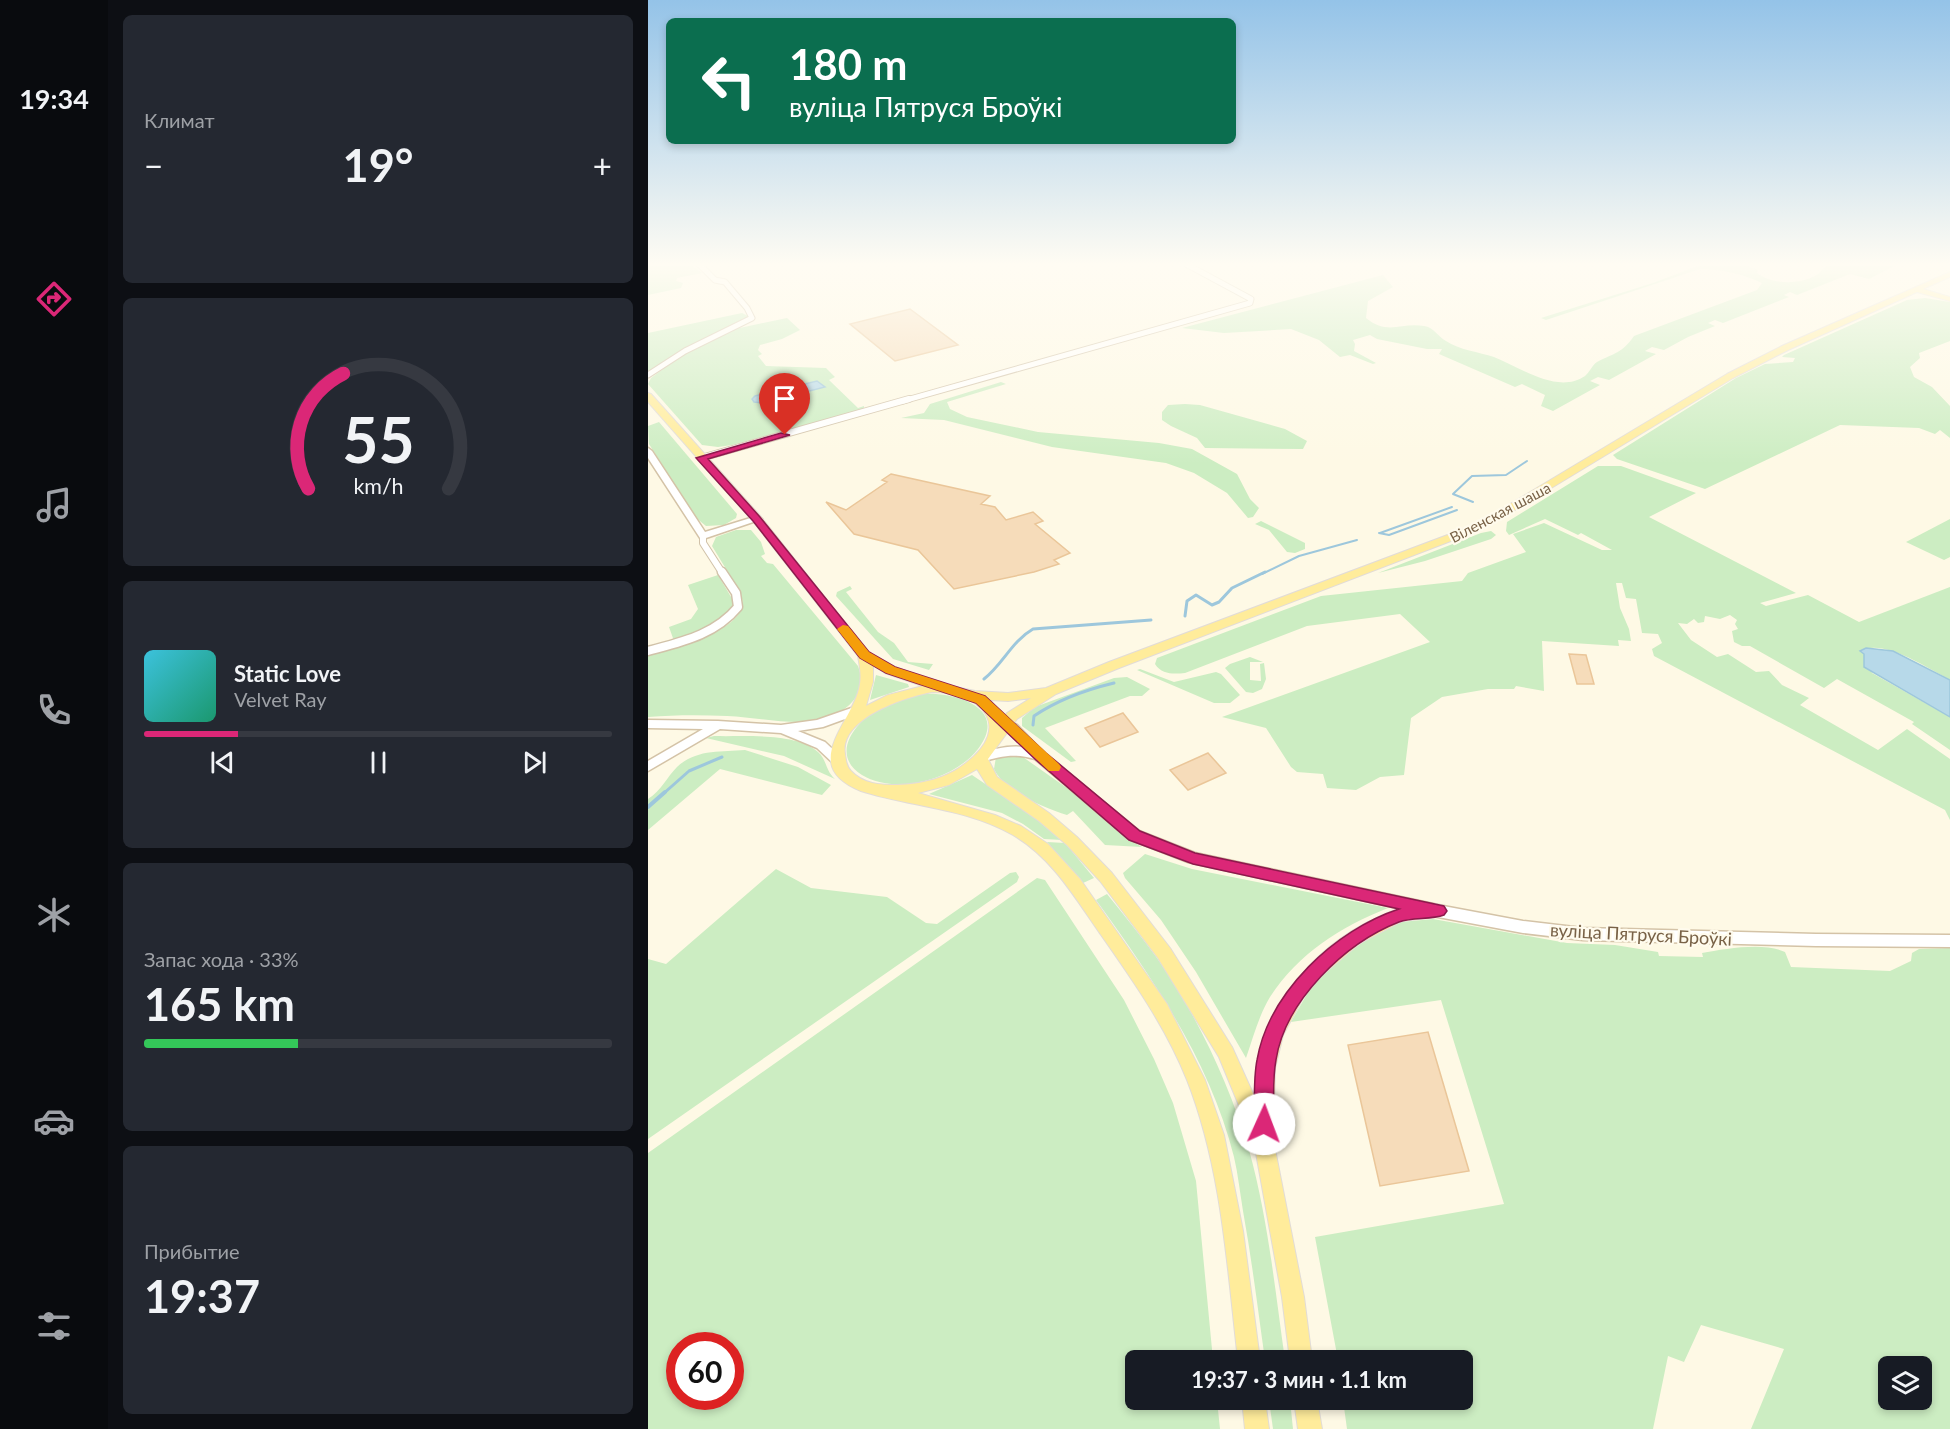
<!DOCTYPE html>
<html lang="ru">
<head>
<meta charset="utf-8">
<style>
  :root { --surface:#171b24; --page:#242831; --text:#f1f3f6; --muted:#9ea1a6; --line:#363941; --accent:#db2777 }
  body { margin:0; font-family:Lato,sans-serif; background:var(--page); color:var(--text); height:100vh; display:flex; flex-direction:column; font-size:22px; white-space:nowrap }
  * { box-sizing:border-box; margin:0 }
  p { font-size:20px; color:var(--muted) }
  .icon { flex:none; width:33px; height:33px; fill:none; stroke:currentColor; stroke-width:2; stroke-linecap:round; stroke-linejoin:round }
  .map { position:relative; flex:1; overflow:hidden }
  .sheet { display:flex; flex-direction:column; gap:15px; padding:15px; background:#0d0f14; width:540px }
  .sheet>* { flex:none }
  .top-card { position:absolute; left:18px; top:18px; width:570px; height:126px; border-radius:9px; box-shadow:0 3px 9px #0003; background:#0b6e4f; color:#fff; overflow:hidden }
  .fabs { position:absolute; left:1230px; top:1356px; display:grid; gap:12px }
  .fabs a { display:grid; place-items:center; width:54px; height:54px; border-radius:9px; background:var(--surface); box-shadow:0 3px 9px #0003; font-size:30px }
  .speed { position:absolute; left:18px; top:1332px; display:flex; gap:12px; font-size:30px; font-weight:700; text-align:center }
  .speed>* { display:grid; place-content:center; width:78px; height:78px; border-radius:50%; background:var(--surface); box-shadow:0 3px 9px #0003; line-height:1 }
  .speed .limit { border:9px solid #d22; background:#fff; color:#111 }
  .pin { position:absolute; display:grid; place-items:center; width:51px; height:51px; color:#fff; margin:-62px -26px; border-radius:50% 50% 50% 0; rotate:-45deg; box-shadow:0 0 6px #0007 }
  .pin .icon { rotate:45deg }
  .me { position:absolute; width:66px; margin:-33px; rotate:2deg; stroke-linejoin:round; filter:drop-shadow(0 0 4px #0008) }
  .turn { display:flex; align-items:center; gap:21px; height:126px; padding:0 24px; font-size:27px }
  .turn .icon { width:78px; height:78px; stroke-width:2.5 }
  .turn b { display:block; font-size:42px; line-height:51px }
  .big { font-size:45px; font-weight:700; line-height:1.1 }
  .sheet .card { flex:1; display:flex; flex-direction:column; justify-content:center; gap:9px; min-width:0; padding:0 21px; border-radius:9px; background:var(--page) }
  .sheet .dial { align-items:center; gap:0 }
  .dial svg { height:156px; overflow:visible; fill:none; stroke:var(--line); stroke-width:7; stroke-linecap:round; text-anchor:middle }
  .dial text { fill:var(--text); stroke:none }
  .song { display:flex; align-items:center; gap:18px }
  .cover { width:72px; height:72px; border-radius:9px; background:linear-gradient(135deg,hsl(190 70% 55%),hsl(160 70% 35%)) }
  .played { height:6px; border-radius:3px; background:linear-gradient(90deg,var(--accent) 20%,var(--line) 20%) }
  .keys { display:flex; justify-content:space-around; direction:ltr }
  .heat { display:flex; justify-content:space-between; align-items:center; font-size:33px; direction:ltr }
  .charge { height:9px; border-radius:4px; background:linear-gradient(90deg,#34c759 33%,var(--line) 0) }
  .trip { position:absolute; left:477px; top:1350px; width:348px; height:60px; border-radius:9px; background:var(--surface); box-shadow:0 3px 9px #0003; font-weight:700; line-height:60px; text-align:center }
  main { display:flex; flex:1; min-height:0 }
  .tabs { display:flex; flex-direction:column; width:108px; justify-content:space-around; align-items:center; background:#090b0e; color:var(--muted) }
  .tabs .icon { width:42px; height:42px }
  .tabs .selected { color:var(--accent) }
  .tabs b { font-size:27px; color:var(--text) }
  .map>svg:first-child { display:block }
  .green { fill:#ccedc2; fill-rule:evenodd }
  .water { fill:#b7d9e9; stroke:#9dc7dc; stroke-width:1.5 }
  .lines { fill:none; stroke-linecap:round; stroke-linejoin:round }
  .stream-far2 { stroke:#9dc7dc; stroke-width:2 }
  .stream-far1 { stroke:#9dc7dc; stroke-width:3 }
  .stream { stroke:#9dc7dc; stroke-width:4 }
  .building { fill:#f6dcba; stroke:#eac699; stroke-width:1.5 }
  .street-far2-casing { stroke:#d1c2a9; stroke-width:7 }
  .street-far1-casing { stroke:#d1c2a9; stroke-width:8 }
  .street-casing { stroke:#d1c2a9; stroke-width:11 }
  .secondary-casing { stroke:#d4c3a7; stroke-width:3 }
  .primary-casing { stroke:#e2dcd7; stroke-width:2 }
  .street-far2 { stroke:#fff; stroke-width:5 }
  .street-far1 { stroke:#fff; stroke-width:6 }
  .street { stroke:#fff; stroke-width:8 }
  .secondary { fill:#fff; fill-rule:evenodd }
  .primary { fill:#ffec9b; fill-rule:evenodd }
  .route { fill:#db2777; stroke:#8e194d; stroke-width:1.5 }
  .slow { fill:#f59e0b }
  .labels { text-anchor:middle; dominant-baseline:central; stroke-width:4.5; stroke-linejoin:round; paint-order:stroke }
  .far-street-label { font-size:15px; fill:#796247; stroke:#fffbed }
  .street-label { font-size:18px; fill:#796247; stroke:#fffbed }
</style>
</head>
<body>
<main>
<nav class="tabs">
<b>19:34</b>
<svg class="icon selected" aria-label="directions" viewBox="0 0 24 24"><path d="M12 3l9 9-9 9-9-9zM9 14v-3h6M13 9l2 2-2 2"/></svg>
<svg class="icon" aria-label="music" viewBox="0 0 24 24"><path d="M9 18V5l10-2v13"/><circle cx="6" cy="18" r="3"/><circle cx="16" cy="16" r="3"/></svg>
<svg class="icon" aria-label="phone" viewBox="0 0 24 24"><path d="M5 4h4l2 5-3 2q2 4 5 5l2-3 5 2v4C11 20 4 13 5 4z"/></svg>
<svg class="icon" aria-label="climate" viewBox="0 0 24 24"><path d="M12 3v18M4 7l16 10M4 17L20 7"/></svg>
<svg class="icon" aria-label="car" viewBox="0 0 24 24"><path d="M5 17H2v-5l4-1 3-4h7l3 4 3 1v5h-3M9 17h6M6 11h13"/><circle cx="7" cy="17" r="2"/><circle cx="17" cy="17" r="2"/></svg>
<svg class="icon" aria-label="filters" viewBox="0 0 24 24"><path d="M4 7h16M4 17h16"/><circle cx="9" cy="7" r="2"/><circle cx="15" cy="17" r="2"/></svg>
</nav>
<section class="sheet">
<div class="card"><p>Климат</p>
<div class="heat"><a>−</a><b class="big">19°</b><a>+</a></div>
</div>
<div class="card dial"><svg viewBox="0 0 100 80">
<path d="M14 69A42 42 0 1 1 86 69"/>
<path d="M14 69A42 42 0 0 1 32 10" stroke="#db2777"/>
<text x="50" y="56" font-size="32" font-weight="700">55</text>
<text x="50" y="72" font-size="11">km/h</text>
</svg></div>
<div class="card">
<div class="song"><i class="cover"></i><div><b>Static Love</b><p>Velvet Ray</p></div></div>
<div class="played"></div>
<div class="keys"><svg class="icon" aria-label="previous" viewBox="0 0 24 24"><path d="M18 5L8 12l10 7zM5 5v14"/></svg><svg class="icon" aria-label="pause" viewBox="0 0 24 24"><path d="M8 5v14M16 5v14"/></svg><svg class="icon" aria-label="next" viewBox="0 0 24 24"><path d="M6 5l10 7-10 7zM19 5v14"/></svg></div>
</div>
<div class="card"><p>Запас хода · 33%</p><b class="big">165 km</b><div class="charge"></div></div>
<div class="card"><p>Прибытие</p><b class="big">19:37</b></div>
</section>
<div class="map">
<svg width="1302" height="1429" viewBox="0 0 1302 1429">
  <rect width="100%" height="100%" fill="#fef9e5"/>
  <g class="green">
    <polygon points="0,264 42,264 54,273 29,278 28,281 35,283 33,288 0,295"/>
    <path d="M1055,264H1095L1110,270L1109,273C1124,285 1154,285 1170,274C1174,270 1176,267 1181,264H1250L1221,279L1202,274L1149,295L1142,292L1136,295L1141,297L1075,323L1067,320L1060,323L1067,326L1040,337L1016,350L1004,347L997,351L1008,354L961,380L950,377L942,381L952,385L905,411L893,406L897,395L874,384L867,387L791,354L794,349H779L729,339L722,335L705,340L707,344L706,351L728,363L725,364L702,355L692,357L671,340L643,329L576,333L534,328L735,275L745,287L720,301L718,318C740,336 753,322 776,326C786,327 790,337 798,341C811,350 831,352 846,357C872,367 909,395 937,376C942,372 944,365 949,362C968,352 973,354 986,336L1109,290L1114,283C1095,274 1073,269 1052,269L898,320L893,318L1005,283Z"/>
    <polygon points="1277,298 1302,302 1302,341 1271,353 1272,358 1262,367 1266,377 1284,387 1302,406 1302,438 1292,430 1287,434 1271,428 1192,425 1057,489 969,459 965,455 1088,378 1117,364 1145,362 1147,358 1134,357 1136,355 1259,300"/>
    <polygon points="94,313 102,317 21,358 0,373 0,333"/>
    <polygon points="139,318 152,330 134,339 112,345 110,350 114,354 110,356 118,366 178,368 187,377 181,380 210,408 216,406 216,409 84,445 70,447 54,445 0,384 3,378 39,351 87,329"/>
    <polygon points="353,382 358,384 299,402 302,409 319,417 390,432 511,443 544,449 589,474 602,499 611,508 605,517 600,518 579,493 546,473 518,463 404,447 296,420 253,418 276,413 282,404"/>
    <polygon points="537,404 552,405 637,429 659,441 655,449 557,448 549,438 523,426 514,420 514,412 520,405"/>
    <polygon points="11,422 89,514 88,518 76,525 58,526 47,517 1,444 0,426"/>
    <path d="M950,466H973L1048,493L1001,517L1148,593L1112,603L1118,606L1160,595L1211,622L1302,587V680C1281,669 1235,638 1213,651L1216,654L1224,673L1302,717V750L1264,724L1266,722L1189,679L1176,688L1102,646H1094L1086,642L1084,631L1090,629L1087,624L1089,620L1082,615L1072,619L1057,616L1056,622L1050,623L1046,619L1039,624L1030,623L1043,640L1069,657L1080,654L1108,672L1121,671L1134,685L1161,698L1152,705L1230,750L1259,729L1302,759V820L1297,810L1006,656L1004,649L1014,643L1010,634L994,633L988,599L978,598L974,583H968L972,608L981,629L983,641L970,640L971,646L894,641L896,691L868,686L866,689H840L794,697L763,718L756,775L732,777L708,790L679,788L675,774L649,772L643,767L618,728L574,717L782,642L752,614L659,626L537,673C526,674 514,675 507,664L509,658L673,596L814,581L820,573L878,552L865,534L896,523L954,550H964L933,533L930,535L897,519L861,535L858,531L859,522Z"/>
    <polygon points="1302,519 1302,557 1296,560 1258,542"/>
    <polygon points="613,521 657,543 657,549 647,553 639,552 621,530 607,524"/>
    <path d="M88,530H103L113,542L117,554L113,556L119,563L125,564L210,666C223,701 187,720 157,722C131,723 104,717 79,716C52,715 26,715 0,717V655C24,647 110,630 92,592L64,546L68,537Z"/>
    <polygon points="843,531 848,535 843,539 777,561 730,573 833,533"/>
    <path d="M70,575L86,602C81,627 47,633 26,641L21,627L43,619L50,609L40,585Z"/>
    <polygon points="202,586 204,589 198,592 230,632 246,643 260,662 285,664 281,670 245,659 188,596 189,592"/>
    <polygon points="602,657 615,662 602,662 602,680 613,681 612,664 616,663 618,679 614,689 605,693 598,692 577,668 582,664"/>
    <polygon points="492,669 526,682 568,672 573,674 592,695 582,703 566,703 489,670"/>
    <polygon points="228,675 260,684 261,687 222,700"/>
    <polygon points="479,677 502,689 494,696 482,696 397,728 428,761 423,762 374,726 374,718 387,707 466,678"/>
    <path d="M275,694C306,692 362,707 330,749C307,779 249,796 214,775C179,753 211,718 236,705C247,700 262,697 275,694Z"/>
    <path d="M66,736C96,737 148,732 170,752C179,760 177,770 187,779L136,756L58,738Z"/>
    <path d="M97,750L150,767L183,785L174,795L72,769L0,830V799C13,791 19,777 29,767C48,749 73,752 97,750Z"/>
    <path d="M372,755L426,793L480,839L494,847L457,845L425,811L419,815C396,808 356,791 346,769L348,757Z"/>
    <polygon points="324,775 394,822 414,840 396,839 375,824 354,813 281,794"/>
    <polygon points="399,842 417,843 446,878 435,883"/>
    <path d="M497,854L544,869L740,908C692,927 651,953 622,997C611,1015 605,1038 598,1058L548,972L513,920L477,878L475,873Z"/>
    <polygon points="128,869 163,888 239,897 278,923 289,924 362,873 368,872 371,877 369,882 0,1139 0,959 18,964"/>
    <path d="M389,878L397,880L476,1000L506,1059L525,1103L548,1181L565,1360H488V1400H569L572,1429H0V1153ZM32,1346H82V1396H32Z"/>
    <path d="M459,894C476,915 493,936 509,958C549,1015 581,1083 601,1150C620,1218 627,1290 637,1360H617C610,1310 604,1261 595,1211C592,1193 590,1174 586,1157C562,1061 505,979 448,900Z"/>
    <path d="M785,919L919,943L967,945L1010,952L1011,956L1055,957L1054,953C1077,949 1116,942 1137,952L1143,967L1242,971L1263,961L1264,953L1271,949L1302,948V1429H1103L1136,1349L1053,1325L1036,1362L1020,1356L1005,1429H699L695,1400H814V1360H690L667,1237L856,1204L793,1000L643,1022L663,987L693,958L725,935L753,922ZM1240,1366H1274V1400H1240Z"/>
    <polygon points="621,1400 642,1400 645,1429 625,1429"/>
  </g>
  <g class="water">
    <polygon points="169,381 177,387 115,403 106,402 104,399 107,396"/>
    <polygon points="1218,648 1245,651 1302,680 1302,717 1216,667 1216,654 1212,651"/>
  </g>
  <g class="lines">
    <g class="stream-far2">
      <polyline points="825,502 805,494 824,476 858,475 879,461"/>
      <polyline points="731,533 741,535 809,510"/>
      <polyline points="732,533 804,507"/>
      <polyline points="614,574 651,556 709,540"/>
    </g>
    <g class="stream-far1">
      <polyline points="537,616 539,601 548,595 564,605 571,602 584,588 617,572"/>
      <path d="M336,679C355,664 364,641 385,629L503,620"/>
      <path d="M385,725L386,716C411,699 437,690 466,683"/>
      <polyline points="15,794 41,771 74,757"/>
    </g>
    <polyline class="stream" points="0,807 17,792"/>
  </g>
  <g class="building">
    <polygon points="262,309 310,345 247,361 202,324"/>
    <polygon points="243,474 342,496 333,504 347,507 358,520 385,512 395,521 387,524 422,553 406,560 411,564 386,572 306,589 270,550 206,534 178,502 198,510 239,482 234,480"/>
    <polygon points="921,654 938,655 946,684 929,684"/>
    <polygon points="475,713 490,732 452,747 437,728"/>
    <polygon points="560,753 578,773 540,790 522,770"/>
    <polygon points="780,1032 821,1171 732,1186 700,1045"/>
  </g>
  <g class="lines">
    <g class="street-far2-casing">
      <g id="street-far2">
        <polyline points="0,375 37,351 104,318 99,308 77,282 67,280 51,264"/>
        <polyline points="255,401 602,303 603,299 538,264"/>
      </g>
    </g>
    <g class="street-far1-casing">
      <g id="street-far1">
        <polyline points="53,458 261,399"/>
        <polyline points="55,536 55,543 75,574"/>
      </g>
    </g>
    <g class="street-casing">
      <path id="street" d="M0,651C33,642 67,635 90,607L88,593L74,572"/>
    </g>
    <g class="secondary-casing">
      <g id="secondary">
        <polygon points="0,448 4,451 57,532 109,516 114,519 58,538 52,538 0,458"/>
        <polygon points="215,704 221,708 219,711 175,727 150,731 177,742 194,758 196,761 194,764 186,764 169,748 133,733 72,729 0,771 0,761 55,729 0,728 0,720 70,721 133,725 169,720"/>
        <path d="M351,714L369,725L397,754L491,831L547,853L790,905L875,921L935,928L1168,934L1302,935V947L1168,946L935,940L875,933L790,917L540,862L481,839L387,759C367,753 353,756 333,762L329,761L327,758L329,755C344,749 359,745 376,747C367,737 354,728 345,718L347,715Z"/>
      </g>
    </g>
    <g class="primary-casing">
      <g id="primary">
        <path d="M1302,272V277L1275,289L1302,297V301L1269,292L1140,350L1085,378L847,522L821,534L471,668L408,694L369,719L340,759L349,777L401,813L429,837L464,873L522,948L584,1047L607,1098C608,1017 660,948 733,916C751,908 776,900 796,906L798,911L796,916L754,921L712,943L673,976L656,996L635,1035L627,1068L625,1139L656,1297L664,1360H642L634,1297L606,1142L571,1057L510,958L452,881L419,845L391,821L339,785L329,769L301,785L270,793L347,815L373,826L400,844L432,879L519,1004L557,1080L576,1135L595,1231L612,1360H590C579,1266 574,1169 539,1080C518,1027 484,979 451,932C426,896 404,858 365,835C318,808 263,807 213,791C151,766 202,725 211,689C214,677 212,667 210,656L105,521L0,402V393L3,394L113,517L220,652L247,667L292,684L327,691L360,693L398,688L461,662L813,530L839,518L1079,374L1134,346ZM225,665L237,673L275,686L240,695L218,706L225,682ZM284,692C333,692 366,726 318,763C298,779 274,784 249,785C232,785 215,784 203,771C198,766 198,760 197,754C191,718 258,697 284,692ZM383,698L359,713L354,720L352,714L342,700L360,701Z"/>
        <polygon points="594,1400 617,1400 621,1429 597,1429"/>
        <polygon points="646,1400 669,1400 674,1429 650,1429"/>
      </g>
    </g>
    <use href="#street-far2" class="street-far2"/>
    <use href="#street-far1" class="street-far1"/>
    <use href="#street" class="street"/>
    <use href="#secondary" class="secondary"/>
    <use href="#primary" class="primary"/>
  </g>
  <linearGradient id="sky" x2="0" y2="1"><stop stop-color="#94c3e8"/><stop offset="0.57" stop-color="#fffcf3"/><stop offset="1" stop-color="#fffcf3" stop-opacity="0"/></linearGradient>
  <rect width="1302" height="464" fill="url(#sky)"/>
  <path class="route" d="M133,433L142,435L60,459L112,517L221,652L247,667L337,696L398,753L492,831L547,853L796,906L799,911L796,915C782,920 765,917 751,922C697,943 637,1001 628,1060C624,1081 626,1104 626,1124L623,1131L616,1134L609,1131L606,1124C607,1104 605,1080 609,1060C621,992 687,930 751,909L545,864L481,840L388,760L328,703L238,673L212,658L105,521L48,458Z"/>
  <polygon class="slow" points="195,625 200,626 221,652 247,667 337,696 411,764 413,767 411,771 401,771 328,703 238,673 212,658 189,629"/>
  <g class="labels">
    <g class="far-street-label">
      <text transform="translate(852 512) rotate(-28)">Віленская шаша</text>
    </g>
    <g class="street-label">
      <text transform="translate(993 934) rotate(3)">вуліца Пятруся Броўкі</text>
    </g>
  </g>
</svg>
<div class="fabs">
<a><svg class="icon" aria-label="layers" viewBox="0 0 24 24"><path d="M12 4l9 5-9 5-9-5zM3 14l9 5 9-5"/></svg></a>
</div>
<div class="speed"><div class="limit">60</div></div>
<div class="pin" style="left:137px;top:435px;background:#d93025"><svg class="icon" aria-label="arrive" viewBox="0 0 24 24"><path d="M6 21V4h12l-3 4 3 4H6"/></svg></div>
<svg class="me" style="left:616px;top:1124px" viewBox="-20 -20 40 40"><circle r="19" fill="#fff"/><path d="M0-13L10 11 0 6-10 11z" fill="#db2777"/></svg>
<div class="trip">19:37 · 3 мин · 1.1 km</div>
<div class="top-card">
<div class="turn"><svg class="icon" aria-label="left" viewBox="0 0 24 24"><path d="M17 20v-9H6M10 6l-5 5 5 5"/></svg><div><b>180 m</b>вуліца Пятруся Броўкі</div></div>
</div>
</div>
</main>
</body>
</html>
